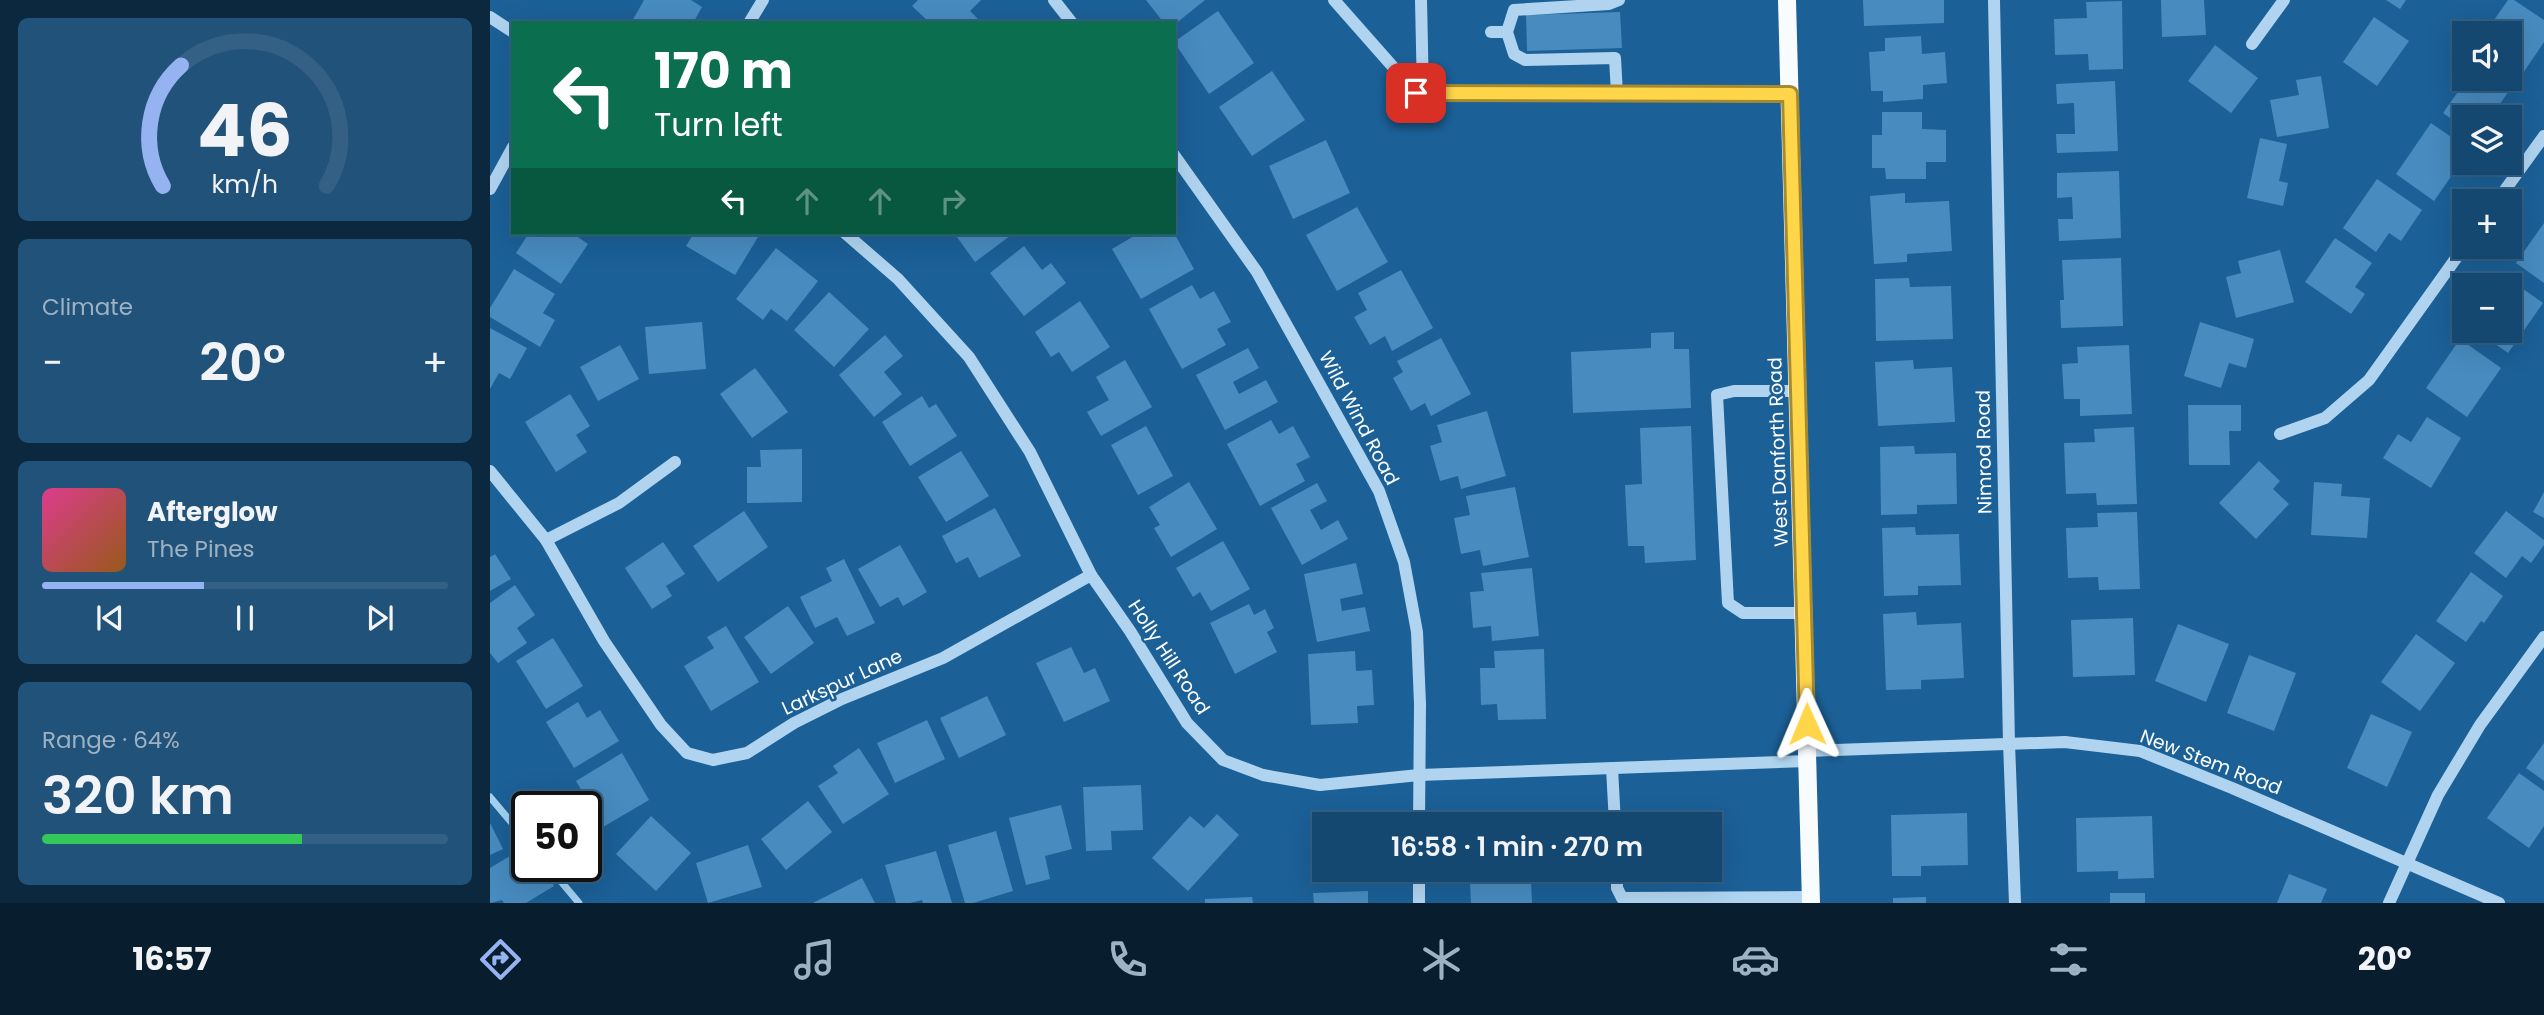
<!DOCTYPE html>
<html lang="en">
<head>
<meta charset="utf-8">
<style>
  :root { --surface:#144871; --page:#215279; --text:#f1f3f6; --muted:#9db2c3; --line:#336084; --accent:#95b2f1 }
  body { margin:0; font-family:Poppins,sans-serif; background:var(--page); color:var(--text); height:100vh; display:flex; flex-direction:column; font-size:26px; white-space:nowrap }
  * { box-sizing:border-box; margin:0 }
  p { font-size:23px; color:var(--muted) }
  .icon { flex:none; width:38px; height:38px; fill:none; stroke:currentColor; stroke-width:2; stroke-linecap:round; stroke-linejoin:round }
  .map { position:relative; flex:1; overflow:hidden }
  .details { display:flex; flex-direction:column; gap:18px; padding:18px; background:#0b283e; width:490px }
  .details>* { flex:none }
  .hud { position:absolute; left:21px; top:21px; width:665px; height:214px; border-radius:0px; box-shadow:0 7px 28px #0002,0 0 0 2px var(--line); background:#0b6e4f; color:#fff; overflow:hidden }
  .tools { position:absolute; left:1962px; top:21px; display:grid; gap:14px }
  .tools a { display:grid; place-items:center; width:70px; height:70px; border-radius:0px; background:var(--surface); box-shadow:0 7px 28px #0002,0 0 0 2px var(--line); font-size:35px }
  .speed { position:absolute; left:21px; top:791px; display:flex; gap:14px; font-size:35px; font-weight:700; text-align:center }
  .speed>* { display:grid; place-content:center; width:91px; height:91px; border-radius:50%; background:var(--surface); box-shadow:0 7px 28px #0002,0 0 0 2px var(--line); line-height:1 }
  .speed .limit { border:4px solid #111; border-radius:10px; background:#fff; color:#111 }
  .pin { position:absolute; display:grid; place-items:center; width:60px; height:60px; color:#fff; margin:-30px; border-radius:14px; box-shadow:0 4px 10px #0006 }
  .me { position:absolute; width:77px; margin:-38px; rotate:359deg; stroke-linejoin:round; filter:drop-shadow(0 0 5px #0008) }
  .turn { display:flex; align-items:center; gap:24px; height:147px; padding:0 28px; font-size:32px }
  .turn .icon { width:91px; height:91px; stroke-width:2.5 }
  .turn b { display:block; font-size:49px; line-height:60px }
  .lanes { display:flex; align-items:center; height:66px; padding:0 28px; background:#0003; justify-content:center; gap:35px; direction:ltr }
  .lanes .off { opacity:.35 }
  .big { font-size:52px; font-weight:600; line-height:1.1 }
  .details .widget { flex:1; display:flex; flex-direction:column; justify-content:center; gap:10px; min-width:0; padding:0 24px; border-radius:10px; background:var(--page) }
  .details .dial { align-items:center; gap:0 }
  .dial svg { height:182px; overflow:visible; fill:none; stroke:var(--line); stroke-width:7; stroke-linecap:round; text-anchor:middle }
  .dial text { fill:var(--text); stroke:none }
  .song { display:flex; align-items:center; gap:21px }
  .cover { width:84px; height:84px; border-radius:10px; background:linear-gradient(135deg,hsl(330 70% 55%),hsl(30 70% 35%)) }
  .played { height:7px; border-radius:4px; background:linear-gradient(90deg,var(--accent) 40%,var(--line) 40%) }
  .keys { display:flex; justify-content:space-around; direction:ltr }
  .heat { display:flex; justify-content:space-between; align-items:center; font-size:38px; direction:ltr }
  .charge { height:10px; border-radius:5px; background:linear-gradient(90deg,#34c759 64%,var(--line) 0) }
  .trip { position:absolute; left:822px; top:812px; width:410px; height:70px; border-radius:0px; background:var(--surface); box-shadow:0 7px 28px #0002,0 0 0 2px var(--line); font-weight:600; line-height:70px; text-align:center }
  .dock { display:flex; height:112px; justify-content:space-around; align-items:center; background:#081d2d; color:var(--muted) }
  .dock .icon { width:49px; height:49px }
  .dock .on { color:var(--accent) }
  .dock b { font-size:32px; color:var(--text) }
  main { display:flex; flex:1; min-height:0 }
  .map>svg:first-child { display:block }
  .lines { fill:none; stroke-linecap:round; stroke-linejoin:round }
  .stream { stroke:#a3d1f2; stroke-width:7 }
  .building { fill:#488bbf }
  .minor { stroke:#b0d4f0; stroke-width:12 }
  .major { stroke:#f9fcff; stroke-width:18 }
  .route-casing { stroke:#a68a30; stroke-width:18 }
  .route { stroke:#ffd54a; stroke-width:12 }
  .labels { text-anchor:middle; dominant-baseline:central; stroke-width:5; stroke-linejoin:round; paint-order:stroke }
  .street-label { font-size:19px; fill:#fff; stroke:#1b6097 }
</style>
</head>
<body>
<main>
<section class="details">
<div class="widget dial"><svg viewBox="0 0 100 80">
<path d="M14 69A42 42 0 1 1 86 69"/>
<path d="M14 69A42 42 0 0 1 22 16" stroke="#95b2f1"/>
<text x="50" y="56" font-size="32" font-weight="700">46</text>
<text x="50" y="72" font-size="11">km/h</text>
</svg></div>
<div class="widget"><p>Climate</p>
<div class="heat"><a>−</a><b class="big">20°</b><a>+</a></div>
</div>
<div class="widget">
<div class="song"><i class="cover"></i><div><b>Afterglow</b><p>The Pines</p></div></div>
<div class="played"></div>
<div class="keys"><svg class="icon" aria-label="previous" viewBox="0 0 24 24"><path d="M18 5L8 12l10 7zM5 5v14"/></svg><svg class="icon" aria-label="pause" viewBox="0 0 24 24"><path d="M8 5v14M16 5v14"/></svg><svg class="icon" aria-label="next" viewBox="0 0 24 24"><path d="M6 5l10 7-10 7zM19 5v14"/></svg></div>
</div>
<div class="widget"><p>Range · 64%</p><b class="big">320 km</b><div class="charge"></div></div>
</section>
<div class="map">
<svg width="2054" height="903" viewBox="0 0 2054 903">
  <rect width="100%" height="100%" fill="#1b6097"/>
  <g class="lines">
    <g class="stream">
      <polyline points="0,797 37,841"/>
      <polyline points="58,866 89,903"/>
    </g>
  </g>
  <g class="building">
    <polygon points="154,0 201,0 212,7 203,23 141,23"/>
    <polygon points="428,0 491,0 480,11 488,19 484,23 440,23 422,6"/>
    <polygon points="656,0 715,0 684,25 684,23 674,23"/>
    <polygon points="1373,0 1454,0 1454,23 1374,26"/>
    <polygon points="1671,0 1714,0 1716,35 1672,37"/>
    <polygon points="1896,0 1916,0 1910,9"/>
    <polygon points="2018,0 2024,0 2054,20 2054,42 2031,76 2020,68 2020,33 1995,33"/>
    <polygon points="1632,1 1633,69 1599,70 1598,54 1565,55 1564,19 1597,18 1596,2"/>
    <polygon points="728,11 764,63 719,94 684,42"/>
    <polygon points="1130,12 1132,48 1037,51 1036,15"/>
    <polygon points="1884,17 1919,41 1887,86 1853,62"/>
    <polygon points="1431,36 1432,54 1455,52 1457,83 1433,85 1433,99 1393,102 1393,91 1381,91 1379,52 1395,51 1395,38"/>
    <polygon points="1725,45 1768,78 1741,113 1698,81"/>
    <polygon points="782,71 815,120 762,156 729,107"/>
    <polygon points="1831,76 1839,128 1787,137 1780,100 1809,95 1806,80"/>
    <polygon points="1977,79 2014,79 2023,85 2001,117 1974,117 1974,128 1953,113"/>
    <polygon points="1625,81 1628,151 1567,153 1566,134 1585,134 1584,103 1567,104 1566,84"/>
    <polygon points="1392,112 1432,112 1432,129 1456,130 1456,162 1436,162 1436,179 1396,179 1395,168 1382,168 1382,135 1392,135"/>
    <polygon points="1941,123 1974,146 1974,158 1944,201 1906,174"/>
    <polygon points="1770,138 1797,144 1789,181 1798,183 1793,206 1757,198"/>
    <polygon points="836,140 860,193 803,219 779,166"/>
    <polygon points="1629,171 1631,238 1569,241 1568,219 1583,219 1582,197 1567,198 1567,173"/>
    <polygon points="1887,179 1932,210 1911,241 1899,233 1886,252 1853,228"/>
    <polygon points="1415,193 1415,203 1459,201 1462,251 1417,254 1417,262 1384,264 1380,196"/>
    <polygon points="867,207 898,262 847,291 816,235"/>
    <polygon points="2054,223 2054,283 2026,263"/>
    <polygon points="39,233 82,233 98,244 71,284 26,253"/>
    <polygon points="204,233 260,233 268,237 245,275 196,246"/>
    <polygon points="464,233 524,233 485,262"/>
    <polygon points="649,233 684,233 704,269 651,299 622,249"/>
    <polygon points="1845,238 1882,263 1865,287 1875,294 1861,314 1815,282"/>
    <polygon points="534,246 552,270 561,263 576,283 534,316 500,273"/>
    <polygon points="286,248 328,281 297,321 281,309 273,320 246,299"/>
    <polygon points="1790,250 1804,302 1746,318 1736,277 1751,273 1748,261"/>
    <polygon points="1631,258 1633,326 1571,328 1570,300 1574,300 1572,260"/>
    <polygon points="24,269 65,294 53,313 65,320 50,347 0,317 0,308"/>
    <polygon points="911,270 943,328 902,351 895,336 880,345 864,317 877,310 868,293"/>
    <polygon points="2016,277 2053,303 2018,353 1987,331 2020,331 2020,285 2010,285"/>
    <polygon points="1419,278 1420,287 1461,286 1463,339 1386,341 1385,279"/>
    <polygon points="702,285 710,299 724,291 741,322 727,329 736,345 692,369 659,309"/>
    <polygon points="339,292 379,329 344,367 304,330"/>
    <polygon points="590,301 620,347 582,372 569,352 561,357 545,332"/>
    <polygon points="212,322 216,369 159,374 155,327"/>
    <polygon points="1710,322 1764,339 1756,368 1739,363 1731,388 1694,376"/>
    <polygon points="0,328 37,348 20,379 9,373 0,389"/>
    <polygon points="1184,332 1184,349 1199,349 1201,408 1083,413 1081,352 1161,348 1161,333"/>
    <polygon points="395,335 413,356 394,372 412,394 384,417 349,375"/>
    <polygon points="951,338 981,394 941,416 935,403 921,411 903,378 913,372 907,361"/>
    <polygon points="1970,339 2011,368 1977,417 1936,388"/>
    <polygon points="130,345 149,379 108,401 90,367"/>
    <polygon points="1639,345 1642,414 1590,416 1590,399 1574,399 1572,364 1588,363 1587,347"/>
    <polygon points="758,348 769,368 743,382 749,394 776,380 788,402 735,430 706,375"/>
    <polygon points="635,360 662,407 611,436 597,412 619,400 606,377"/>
    <polygon points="1423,360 1424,369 1462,367 1465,422 1388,426 1385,362"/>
    <polygon points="265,368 298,412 262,438 230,394"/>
    <polygon points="80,394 100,426 86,435 97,452 66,472 35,422"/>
    <polygon points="432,396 439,408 446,404 467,436 420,466 392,422"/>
    <polygon points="1698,405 1751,405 1751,431 1739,431 1740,465 1699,465"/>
    <polygon points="997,411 1016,476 971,489 968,476 950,481 940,446 952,442 947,425"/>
    <polygon points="1937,417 1971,438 1941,488 1893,458 1908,434 1921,442"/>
    <polygon points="781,420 789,434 803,426 820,457 806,464 815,481 770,506 737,444"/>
    <polygon points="656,426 683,476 648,495 621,445"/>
    <polygon points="1201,426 1206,560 1155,563 1154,546 1138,546 1135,485 1152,484 1150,428"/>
    <polygon points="1644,427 1647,504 1607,505 1606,493 1576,494 1574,443 1605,442 1604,429"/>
    <polygon points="1424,446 1425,454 1466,453 1467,504 1427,505 1427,514 1391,515 1390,447"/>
    <polygon points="312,449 312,502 257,503 257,467 271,467 270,450"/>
    <polygon points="471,451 499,496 456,522 428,477"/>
    <polygon points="1769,461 1790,481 1783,489 1799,504 1766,539 1729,503"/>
    <polygon points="699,482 727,529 681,557 664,528 670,525 659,507"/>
    <polygon points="1824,482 1852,484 1851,496 1880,498 1877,538 1821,535"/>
    <polygon points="827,483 837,501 820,510 831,530 848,520 858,539 812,565 781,508"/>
    <polygon points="1025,487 1039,557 993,566 990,550 971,554 964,518 980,515 976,496"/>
    <polygon points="2054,492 2054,518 2043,512"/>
    <polygon points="505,508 531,556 489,578 478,557 466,563 452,536"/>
    <polygon points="254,511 278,547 228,582 203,546"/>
    <polygon points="2016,511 2054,540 2054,545 2041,563 2032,556 2016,578 1984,553"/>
    <polygon points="1647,512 1650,589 1609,590 1608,577 1578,578 1576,528 1608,527 1607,513"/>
    <polygon points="1425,527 1426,535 1469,534 1471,585 1428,586 1428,595 1394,596 1392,528"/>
    <polygon points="733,541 760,589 721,611 710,592 703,597 686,568"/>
    <polygon points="173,542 195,574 176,586 182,596 162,609 135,568"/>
    <polygon points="410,545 437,592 413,606 408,597 390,607 368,569"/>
    <polygon points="5,554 21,579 0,591 0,557"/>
    <polygon points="354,559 385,623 357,636 347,617 325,628 310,597 342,581 336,568"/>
    <polygon points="866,563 873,594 850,599 852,611 875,607 880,631 827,642 814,574"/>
    <polygon points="1042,568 1049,636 1002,641 1001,626 983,628 980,592 994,591 991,573"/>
    <polygon points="1981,572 2013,596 1994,623 1991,621 1976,642 1946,621"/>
    <polygon points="25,585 45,615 27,628 37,643 8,663 0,653 0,603"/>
    <polygon points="759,604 764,615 775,609 784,628 777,632 787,652 745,674 720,623"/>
    <polygon points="298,606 324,643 281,674 254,637"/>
    <polygon points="1426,612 1427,625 1471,623 1474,678 1431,680 1431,689 1396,690 1393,614"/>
    <polygon points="1643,618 1645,675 1583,677 1581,620"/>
    <polygon points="1688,624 1739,644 1716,702 1665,681"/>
    <polygon points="236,626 269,682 221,711 194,666 224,648 217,637"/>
    <polygon points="1926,634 1965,663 1930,711 1891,682"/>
    <polygon points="63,638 93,686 56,709 26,661"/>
    <polygon points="581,647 594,673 605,668 620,701 574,722 546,663"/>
    <polygon points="1054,649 1056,719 1008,720 1007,704 991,705 990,668 1005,668 1004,651"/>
    <polygon points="865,651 866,671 882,670 884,705 867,706 868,723 821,725 818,654"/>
    <polygon points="1759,655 1806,673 1784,731 1737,713"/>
    <polygon points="497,696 516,735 469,758 450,718"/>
    <polygon points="88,702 97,718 110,710 129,741 84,768 56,722"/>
    <polygon points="1881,714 1922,732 1897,787 1857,768"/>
    <polygon points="437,720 455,759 405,783 387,743"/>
    <polygon points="2054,743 2054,781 2036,768"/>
    <polygon points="369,748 399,794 353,824 328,786 348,773 343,766"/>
    <polygon points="132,753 159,800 113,827 86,781"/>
    <polygon points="2029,773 2054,791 2054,826 2039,848 1997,818"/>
    <polygon points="651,785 653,830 621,831 622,850 596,851 593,787"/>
    <polygon points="318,801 342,832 296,870 271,839"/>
    <polygon points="571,805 582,849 555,856 560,879 536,885 519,818"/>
    <polygon points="1477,813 1478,865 1431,866 1431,876 1402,876 1401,815"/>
    <polygon points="727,814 749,835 698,891 662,858 700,816 714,828"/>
    <polygon points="161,816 201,853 166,891 126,854"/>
    <polygon points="1662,816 1664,878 1628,879 1628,871 1587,872 1586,818"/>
    <polygon points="1051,817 1051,824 999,824 998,819"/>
    <polygon points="0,823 13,849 0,855"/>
    <polygon points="821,826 835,826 835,870 876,870 876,880 823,881"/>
    <polygon points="506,831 523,891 483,903 475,903 458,845"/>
    <polygon points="258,845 272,887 218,903 206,863"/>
    <polygon points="37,846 37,866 52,866 64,886 36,903 14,903 12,900 0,903 0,868"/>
    <polygon points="446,851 462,903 433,903 432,900 420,903 406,903 395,865"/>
    <polygon points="981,870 1034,870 1034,872 982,874"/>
    <polygon points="1799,874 1837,889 1831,903 1787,903"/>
    <polygon points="372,878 385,903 323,903"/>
    <polygon points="1041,881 1042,903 981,903 980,883"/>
    <polygon points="878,891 878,903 824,903 823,893"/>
    <rect x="1620" y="893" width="35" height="10"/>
    <polygon points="762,897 763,903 715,903 715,899"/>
    <polygon points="1436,897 1436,903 1403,903 1403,898"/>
  </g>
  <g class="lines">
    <g class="minor">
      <polyline points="564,0 582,23"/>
      <polyline points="844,0 926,93 1300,94"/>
      <polyline points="931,0 933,93"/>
      <polyline points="1504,0 1519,743 1525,903"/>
      <polyline points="0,17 23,32"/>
      <polyline points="259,23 273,0"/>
      <polyline points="1001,32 1017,32"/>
      <polyline points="1762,44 1794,0"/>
      <polyline points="1127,94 1125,58 1035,60 1024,54 1017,32 1024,10 1119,4 1129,0"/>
      <polyline points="684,155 767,272 889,491 914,562 927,632 930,704 929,824"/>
      <polyline points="0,189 23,147"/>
      <polyline points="2007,201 2054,136"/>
      <polyline points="355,233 408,279 479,357 540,452 601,575 640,631 697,723 733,760 773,775 830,785 929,775 1317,761"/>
      <polyline points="1308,391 1244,391 1227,395 1238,603 1253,613 1314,613"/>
      <polyline points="1790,434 1835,418 1879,380 1974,247"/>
      <polyline points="0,471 56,540 114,641 171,725 197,753 223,760 257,753 304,723 352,699 453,658 601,575"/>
      <polyline points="56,540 129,503 185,462"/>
      <polyline points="1317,751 1575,742 1650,751 1742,788 2009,903"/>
      <polyline points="1122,768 1125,824"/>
      <polyline points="929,870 929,903"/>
      <polyline points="1127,870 1127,888 1132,898 1321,897"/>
      <polyline points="1899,903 1948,795 1990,725 2054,637"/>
    </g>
    <polyline class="major" points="1297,0 1321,903"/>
  </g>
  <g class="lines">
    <g class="route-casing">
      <polyline id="route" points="926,93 1300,94 1317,724"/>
    </g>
    <use href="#route" class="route"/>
  </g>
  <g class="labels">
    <g class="street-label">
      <text transform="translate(869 418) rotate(62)">Wild Wind Road</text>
      <text transform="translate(1288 452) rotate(-92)">West Danforth Road</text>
      <text transform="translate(1494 452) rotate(-91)">Nimrod Road</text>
      <text transform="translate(679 657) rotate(57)">Holly Hill Road</text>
      <text transform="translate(352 682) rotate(-25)">Larkspur Lane</text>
      <text transform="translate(1721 762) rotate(21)">New Stem Road</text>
    </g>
  </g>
</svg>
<div class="tools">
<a><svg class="icon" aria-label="sound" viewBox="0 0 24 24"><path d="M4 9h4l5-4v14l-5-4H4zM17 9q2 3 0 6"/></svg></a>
<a><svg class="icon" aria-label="layers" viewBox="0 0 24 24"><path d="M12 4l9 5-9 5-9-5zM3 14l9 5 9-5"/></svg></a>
<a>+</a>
<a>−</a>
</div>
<div class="speed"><div class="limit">50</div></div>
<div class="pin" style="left:926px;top:93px;background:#d93025"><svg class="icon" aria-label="arrive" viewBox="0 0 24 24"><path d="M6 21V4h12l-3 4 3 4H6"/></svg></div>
<svg class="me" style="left:1317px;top:724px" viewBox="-20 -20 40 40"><path d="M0-17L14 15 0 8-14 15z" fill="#ffd54a" stroke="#fff" stroke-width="4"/></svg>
<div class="trip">16:58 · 1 min · 270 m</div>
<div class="hud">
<div class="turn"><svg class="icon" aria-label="left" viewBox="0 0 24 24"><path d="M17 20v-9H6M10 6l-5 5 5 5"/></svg><div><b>170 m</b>Turn left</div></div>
<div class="lanes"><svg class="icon" aria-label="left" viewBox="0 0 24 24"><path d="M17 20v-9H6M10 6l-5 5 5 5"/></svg><svg class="icon off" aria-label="ahead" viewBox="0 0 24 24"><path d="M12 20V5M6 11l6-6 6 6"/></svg><svg class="icon off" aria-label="ahead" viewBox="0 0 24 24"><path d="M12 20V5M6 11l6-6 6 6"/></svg><svg class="icon off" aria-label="right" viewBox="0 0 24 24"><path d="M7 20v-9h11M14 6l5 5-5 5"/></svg></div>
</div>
</div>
</main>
<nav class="dock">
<b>16:57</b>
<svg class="icon on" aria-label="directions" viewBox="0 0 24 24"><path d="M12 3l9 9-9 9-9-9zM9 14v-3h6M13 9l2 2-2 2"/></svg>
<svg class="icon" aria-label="music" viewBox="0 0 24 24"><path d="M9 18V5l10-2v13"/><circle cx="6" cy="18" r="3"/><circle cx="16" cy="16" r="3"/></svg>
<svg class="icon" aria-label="phone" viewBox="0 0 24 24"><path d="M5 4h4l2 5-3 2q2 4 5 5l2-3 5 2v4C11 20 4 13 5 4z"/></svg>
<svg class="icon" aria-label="climate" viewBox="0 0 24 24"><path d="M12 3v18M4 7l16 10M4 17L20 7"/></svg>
<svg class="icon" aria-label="car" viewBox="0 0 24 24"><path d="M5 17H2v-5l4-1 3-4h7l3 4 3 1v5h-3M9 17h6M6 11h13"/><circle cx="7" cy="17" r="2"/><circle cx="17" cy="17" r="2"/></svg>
<svg class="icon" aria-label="filters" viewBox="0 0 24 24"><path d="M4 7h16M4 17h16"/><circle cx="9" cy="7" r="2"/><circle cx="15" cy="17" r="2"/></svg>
<b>20°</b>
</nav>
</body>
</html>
